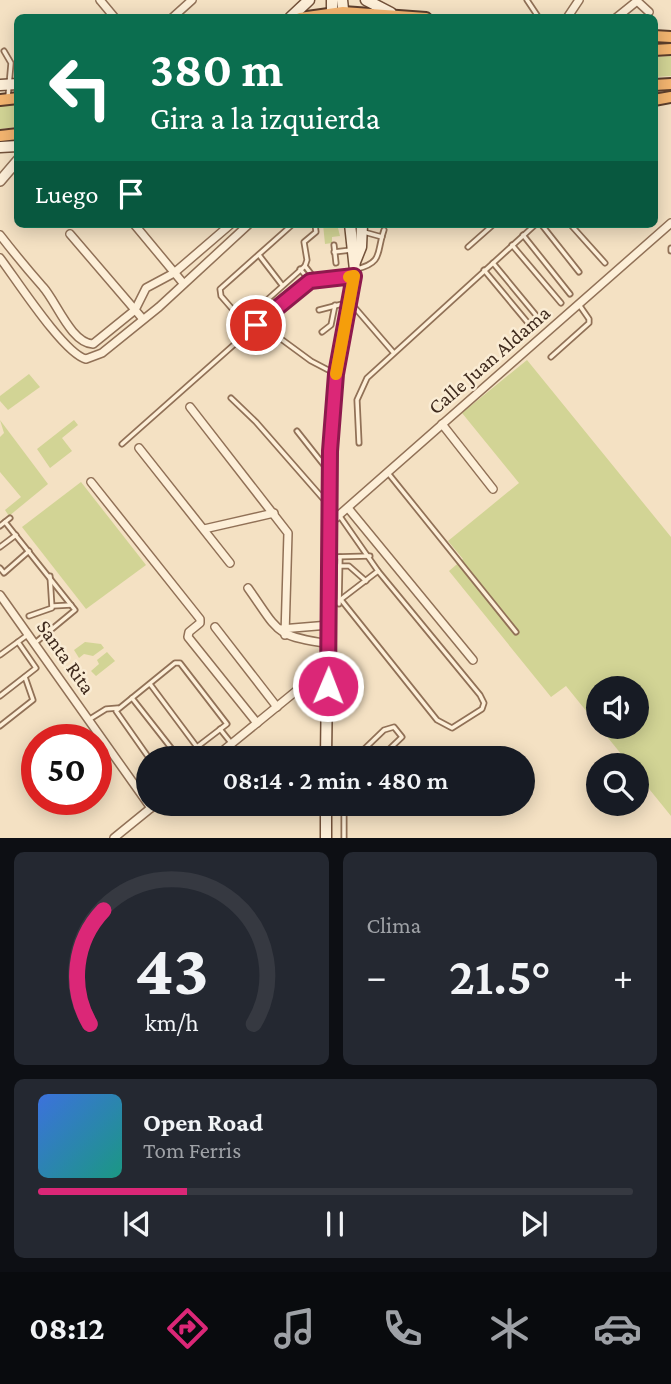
<!DOCTYPE html>
<html lang="es">
<head>
<meta charset="utf-8">
<style>
  :root { --surface:#171b24; --page:#242831; --text:#f1f3f6; --muted:#9ea1a6; --line:#363941; --accent:#db2777 }
  body { margin:0; font-family:"Crimson Pro",serif; background:var(--page); color:var(--text); height:100vh; display:flex; flex-direction:column; font-size:26px; white-space:nowrap }
  * { box-sizing:border-box; margin:0 }
  p { font-size:23px; color:var(--muted) }
  .icon { flex:none; width:38px; height:38px; fill:none; stroke:currentColor; stroke-width:2; stroke-linecap:round; stroke-linejoin:round }
  .map { position:relative; height:838px; overflow:hidden }
  .details { display:flex; flex-direction:column; gap:14px; padding:14px; background:#0d0f14; flex:1 }
  .details>* { flex:none }
  .guide { position:absolute; left:14px; top:14px; width:644px; height:214px; border-radius:10px; box-shadow:0 4px 18px #0003; background:#0b6e4f; color:#fff; overflow:hidden }
  .controls { position:absolute; left:586px; top:676px; display:grid; gap:14px }
  .controls a { display:grid; place-items:center; width:63px; height:63px; border-radius:50%; background:var(--surface); box-shadow:0 4px 18px #0003; font-size:35px }
  .speed { position:absolute; left:21px; top:724px; display:flex; gap:14px; font-size:35px; font-weight:700; text-align:center }
  .speed>* { display:grid; place-content:center; width:91px; height:91px; border-radius:50%; background:var(--surface); box-shadow:0 4px 18px #0003; line-height:1 }
  .speed .limit { border:10px solid #d22; background:#fff; color:#111 }
  .pin { position:absolute; display:grid; place-items:center; width:60px; height:60px; color:#fff; margin:-30px; border:4px solid #fff; border-radius:50%; box-shadow:0 2px 7px #0007 }
  .me { position:absolute; width:77px; margin:-38px; rotate:1deg; stroke-linejoin:round; filter:drop-shadow(0 0 5px #0008) }
  .turn { display:flex; align-items:center; gap:24px; height:147px; padding:0 21px; font-size:32px }
  .turn .icon { width:91px; height:91px; stroke-width:2.5 }
  .turn b { display:block; font-size:49px; line-height:60px }
  .then { display:flex; align-items:center; height:66px; padding:0 21px; background:#0003; gap:14px; font-size:26px }
  .big { font-size:52px; font-weight:600; line-height:1.1 }
  .details .tile { flex:1; display:flex; flex-direction:column; justify-content:center; gap:10px; min-width:0; padding:0 24px; border-radius:10px; background:var(--page) }
  .details .dial { align-items:center; gap:0 }
  .dial svg { height:182px; overflow:visible; fill:none; stroke:var(--line); stroke-width:7; stroke-linecap:round; text-anchor:middle }
  .dial text { fill:var(--text); stroke:none }
  .song { display:flex; align-items:center; gap:21px }
  .cover { width:84px; height:84px; border-radius:10px; background:linear-gradient(135deg,hsl(220 70% 55%),hsl(170 70% 35%)) }
  .played { height:7px; border-radius:4px; background:linear-gradient(90deg,var(--accent) 25%,var(--line) 25%) }
  .keys { display:flex; justify-content:space-around; direction:ltr }
  .heat { display:flex; justify-content:space-between; align-items:center; font-size:38px; direction:ltr }
  .details .tiles { flex:1; display:grid; gap:14px; grid-template-columns:1fr 1fr }
  .tile:last-child { grid-column:span 2 }
  .trip { position:absolute; left:136px; top:746px; width:399px; height:70px; border-radius:35px; background:var(--surface); box-shadow:0 4px 18px #0003; font-weight:600; line-height:70px; text-align:center }
  .tabs { display:flex; height:112px; justify-content:space-around; align-items:center; background:#090b0e; color:var(--muted) }
  .tabs .icon { width:49px; height:49px }
  .tabs .selected { color:var(--accent) }
  .tabs b { font-size:32px; color:var(--text) }
  .map>svg:first-child { display:block }
  .green { fill:#d2d495; fill-rule:evenodd }
  .lines { fill:none; stroke-linecap:round; stroke-linejoin:round }
  .service-casing { stroke:#917157; stroke-width:7 }
  .minor-casing { stroke:#917157; stroke-width:10 }
  .tertiary-casing { stroke:#917157; stroke-width:12 }
  .secondary-casing { stroke:#73523a; stroke-width:13 }
  .trunk-casing { stroke:#5e3f2c; stroke-width:14 }
  .service { stroke:#fdefd8; stroke-width:3.5 }
  .minor { stroke:#fdefd8; stroke-width:7 }
  .tertiary { stroke:#fdefd8; stroke-width:9 }
  .secondary { stroke:#fdefd8; stroke-width:10 }
  .trunk { stroke:#f4b570; stroke-width:10 }
  .route-casing { stroke:#8e194d; stroke-width:18 }
  .route { stroke:#db2777; stroke-width:12 }
  .slow { stroke:#f59e0b; stroke-width:12 }
  .labels { text-anchor:middle; dominant-baseline:central; stroke-width:5; stroke-linejoin:round; paint-order:stroke }
  .street-label { font-size:21px; fill:#3f2a1d; stroke:#faecd4 }
</style>
</head>
<body>
<div class="map">
<svg width="671" height="838" viewBox="0 0 671 838">
  <rect width="100%" height="100%" fill="#f4e1c3"/>
  <g class="green">
    <polygon points="671,56 671,76 655,77 655,57"/>
    <polygon points="17,104 17,127 0,129 0,106"/>
    <polygon points="323,224 337,224 340,236 332,237 332,243 325,244"/>
    <path d="M527,360L671,537V816L637,774V765H630L566,686L551,697L449,571L463,559L448,541L519,483L462,413ZM598,688H637V726H598Z"/>
    <polygon points="29,374 40,387 8,410 0,401 0,396"/>
    <polygon points="0,420 48,484 9,516 5,510 21,497 0,472 0,437 4,433"/>
    <polygon points="74,420 78,425 62,438 72,451 50,468 37,449"/>
    <polygon points="81,482 146,565 86,609 22,527"/>
    <polygon points="85,642 101,644 104,648 93,656 84,654 79,658 74,650"/>
    <polygon points="107,652 115,661 96,676 91,671 99,664 97,660"/>
  </g>
  <g class="lines">
    <g class="service-casing">
      <g id="service">
        <polyline points="527,0 539,18"/>
        <polyline points="4,51 11,63 8,97"/>
        <polyline points="293,224 220,289 221,296 241,319 248,317 305,266 307,260 304,242 316,232 315,224"/>
        <polyline points="541,224 579,272"/>
        <polyline points="570,224 605,263"/>
        <polyline points="364,232 382,237"/>
        <polyline points="523,235 570,294"/>
        <polyline points="334,245 336,263"/>
        <polyline points="512,245 561,303"/>
        <polyline points="468,247 494,224"/>
        <polyline points="671,248 671,251"/>
        <polyline points="334,252 351,250"/>
        <polyline points="259,255 282,285"/>
        <polyline points="493,263 540,320"/>
        <polyline points="305,266 315,279"/>
        <polyline points="300,269 310,281"/>
        <path d="M357,269C384,262 376,252 384,230"/>
        <polyline points="484,270 533,329"/>
        <polyline points="319,310 350,302 393,352"/>
        <polyline points="322,332 331,325 335,305"/>
        <polyline points="277,336 311,361 334,373"/>
        <polyline points="551,357 589,323 589,319 580,306"/>
        <polyline points="231,398 256,422 326,502"/>
        <polyline points="297,431 327,469"/>
        <polyline points="359,443 357,400 367,378 536,224"/>
        <polyline points="122,444 299,287 315,279 352,277"/>
        <polyline points="388,473 516,632"/>
        <polyline points="5,522 75,610 35,643"/>
        <polyline points="0,526 10,518"/>
        <polyline points="0,547 16,535"/>
        <polyline points="331,557 370,556"/>
        <polyline points="332,566 349,566 366,581"/>
        <polyline points="0,568 4,573 29,551"/>
        <polyline points="342,601 437,720 452,728 482,709 484,703 480,695 378,571"/>
        <polyline points="339,604 340,557"/>
        <polyline points="53,606 71,605"/>
        <polyline points="331,607 378,571 339,515"/>
        <polyline points="29,616 52,608 50,576"/>
        <polyline points="0,655 26,636"/>
        <polyline points="0,696 36,668 18,642"/>
        <polyline points="132,698 179,758"/>
        <polyline points="90,719 106,709 118,708"/>
        <polyline points="0,726 33,700 25,677"/>
        <polyline points="220,729 232,744"/>
        <polyline points="328,754 348,758"/>
        <polyline points="149,758 116,711 175,663 180,663 227,724 197,747 150,684"/>
        <polyline points="355,758 384,730 394,727 402,737 380,758"/>
        <polyline points="344,838 344,803"/>
      </g>
    </g>
    <g class="minor-casing">
      <g id="minor">
        <polyline points="100,0 115,18"/>
        <polyline points="172,18 192,0"/>
        <polyline points="567,18 579,0"/>
        <polyline points="616,18 637,1 649,12"/>
        <polyline points="134,224 183,283"/>
        <polyline points="70,234 142,318"/>
        <path d="M0,235C14,253 28,270 43,287C56,301 71,343 93,344L135,310L146,288L174,273L231,224"/>
        <path d="M0,258C16,279 64,354 86,359L102,353L159,307L249,224"/>
        <polyline points="190,407 288,533 285,635"/>
        <polyline points="442,424 493,489"/>
        <polyline points="139,448 230,563"/>
        <polyline points="91,482 200,619 200,623 189,632 188,637 257,723"/>
        <polyline points="348,508 473,660"/>
        <polyline points="330,523 671,223"/>
        <polyline points="204,529 274,513"/>
        <path d="M248,588C280,633 273,635 329,644"/>
        <polyline points="0,595 151,808"/>
        <polyline points="215,627 277,707"/>
        <polyline points="281,629 329,625"/>
        <polyline points="214,758 328,665"/>
        <polyline points="114,838 157,803"/>
      </g>
    </g>
    <g class="tertiary-casing">
      <polyline id="tertiary" points="0,181 18,160"/>
    </g>
    <g class="secondary-casing">
      <g id="secondary">
        <polyline points="332,0 332,18"/>
        <polyline points="342,0 344,18"/>
        <polyline points="366,0 391,13"/>
        <polyline points="290,18 309,0"/>
        <polyline points="0,85 18,84"/>
        <polyline points="0,147 18,146"/>
        <polyline points="355,262 361,247 362,224"/>
        <polyline points="326,758 330,451 336,374 355,270 350,224"/>
        <polyline points="326,803 326,838"/>
      </g>
    </g>
    <g class="trunk-casing">
      <g id="trunk">
        <polyline points="300,18 343,12 426,18"/>
        <polyline points="654,36 671,37"/>
        <polyline points="654,50 671,49"/>
        <polyline points="654,85 671,84"/>
        <polyline points="0,100 18,98"/>
        <polyline points="654,100 671,97"/>
        <polyline points="0,136 18,134"/>
      </g>
    </g>
    <use href="#service" class="service"/>
    <use href="#minor" class="minor"/>
    <use href="#tertiary" class="tertiary"/>
    <use href="#secondary" class="secondary"/>
    <use href="#trunk" class="trunk"/>
  </g>
  <g class="lines">
    <g class="route-casing">
      <polyline id="route" points="256,325 310,281 354,276 336,374 330,451 328,686"/>
    </g>
    <use href="#route" class="route"/>
    <polyline class="slow" points="336,374 354,276 349,277"/>
  </g>
  <g class="labels">
    <g class="street-label">
      <text transform="translate(489 360) rotate(-41)">Calle Juan Aldama</text>
      <text transform="translate(66 657) rotate(55)">Santa Rita</text>
    </g>
  </g>
</svg>
<div class="controls">
<a><svg class="icon" aria-label="sound" viewBox="0 0 24 24"><path d="M4 9h4l5-4v14l-5-4H4zM17 9q2 3 0 6"/></svg></a>
<a><svg class="icon" aria-label="search" viewBox="0 0 24 24"><circle cx="10" cy="10" r="6"/><path d="M15 15l6 6"/></svg></a>
</div>
<div class="speed"><div class="limit">50</div></div>
<div class="pin" style="left:256px;top:325px;background:#d93025"><svg class="icon" aria-label="arrive" viewBox="0 0 24 24"><path d="M6 21V4h12l-3 4 3 4H6"/></svg></div>
<svg class="me" style="left:328px;top:686px" viewBox="-20 -20 40 40"><circle r="17" fill="#db2777" stroke="#fff" stroke-width="3"/><path d="M0-11L8 9 0 5-8 9z" fill="#fff"/></svg>
<div class="trip">08:14 · 2 min · 480 m</div>
<div class="guide">
<div class="turn"><svg class="icon" aria-label="left" viewBox="0 0 24 24"><path d="M17 20v-9H6M10 6l-5 5 5 5"/></svg><div><b>380 m</b>Gira a la izquierda</div></div>
<div class="then">Luego<svg class="icon" aria-label="arrive" viewBox="0 0 24 24"><path d="M6 21V4h12l-3 4 3 4H6"/></svg></div>
</div>
</div>
<section class="details">
<div class="tiles">
<div class="tile dial"><svg viewBox="0 0 100 80">
<path d="M14 69A42 42 0 1 1 86 69"/>
<path d="M14 69A42 42 0 0 1 20 19" stroke="#db2777"/>
<text x="50" y="56" font-size="32" font-weight="700">43</text>
<text x="50" y="72" font-size="11">km/h</text>
</svg></div>
<div class="tile"><p>Clima</p>
<div class="heat"><a>−</a><b class="big">21.5°</b><a>+</a></div>
</div>
<div class="tile">
<div class="song"><i class="cover"></i><div><b>Open Road</b><p>Tom Ferris</p></div></div>
<div class="played"></div>
<div class="keys"><svg class="icon" aria-label="previous" viewBox="0 0 24 24"><path d="M18 5L8 12l10 7zM5 5v14"/></svg><svg class="icon" aria-label="pause" viewBox="0 0 24 24"><path d="M8 5v14M16 5v14"/></svg><svg class="icon" aria-label="next" viewBox="0 0 24 24"><path d="M6 5l10 7-10 7zM19 5v14"/></svg></div>
</div>
</div>
</section>
<nav class="tabs">
<b>08:12</b>
<svg class="icon selected" aria-label="directions" viewBox="0 0 24 24"><path d="M12 3l9 9-9 9-9-9zM9 14v-3h6M13 9l2 2-2 2"/></svg>
<svg class="icon" aria-label="music" viewBox="0 0 24 24"><path d="M9 18V5l10-2v13"/><circle cx="6" cy="18" r="3"/><circle cx="16" cy="16" r="3"/></svg>
<svg class="icon" aria-label="phone" viewBox="0 0 24 24"><path d="M5 4h4l2 5-3 2q2 4 5 5l2-3 5 2v4C11 20 4 13 5 4z"/></svg>
<svg class="icon" aria-label="climate" viewBox="0 0 24 24"><path d="M12 3v18M4 7l16 10M4 17L20 7"/></svg>
<svg class="icon" aria-label="car" viewBox="0 0 24 24"><path d="M5 17H2v-5l4-1 3-4h7l3 4 3 1v5h-3M9 17h6M6 11h13"/><circle cx="7" cy="17" r="2"/><circle cx="17" cy="17" r="2"/></svg>
</nav>
</body>
</html>
